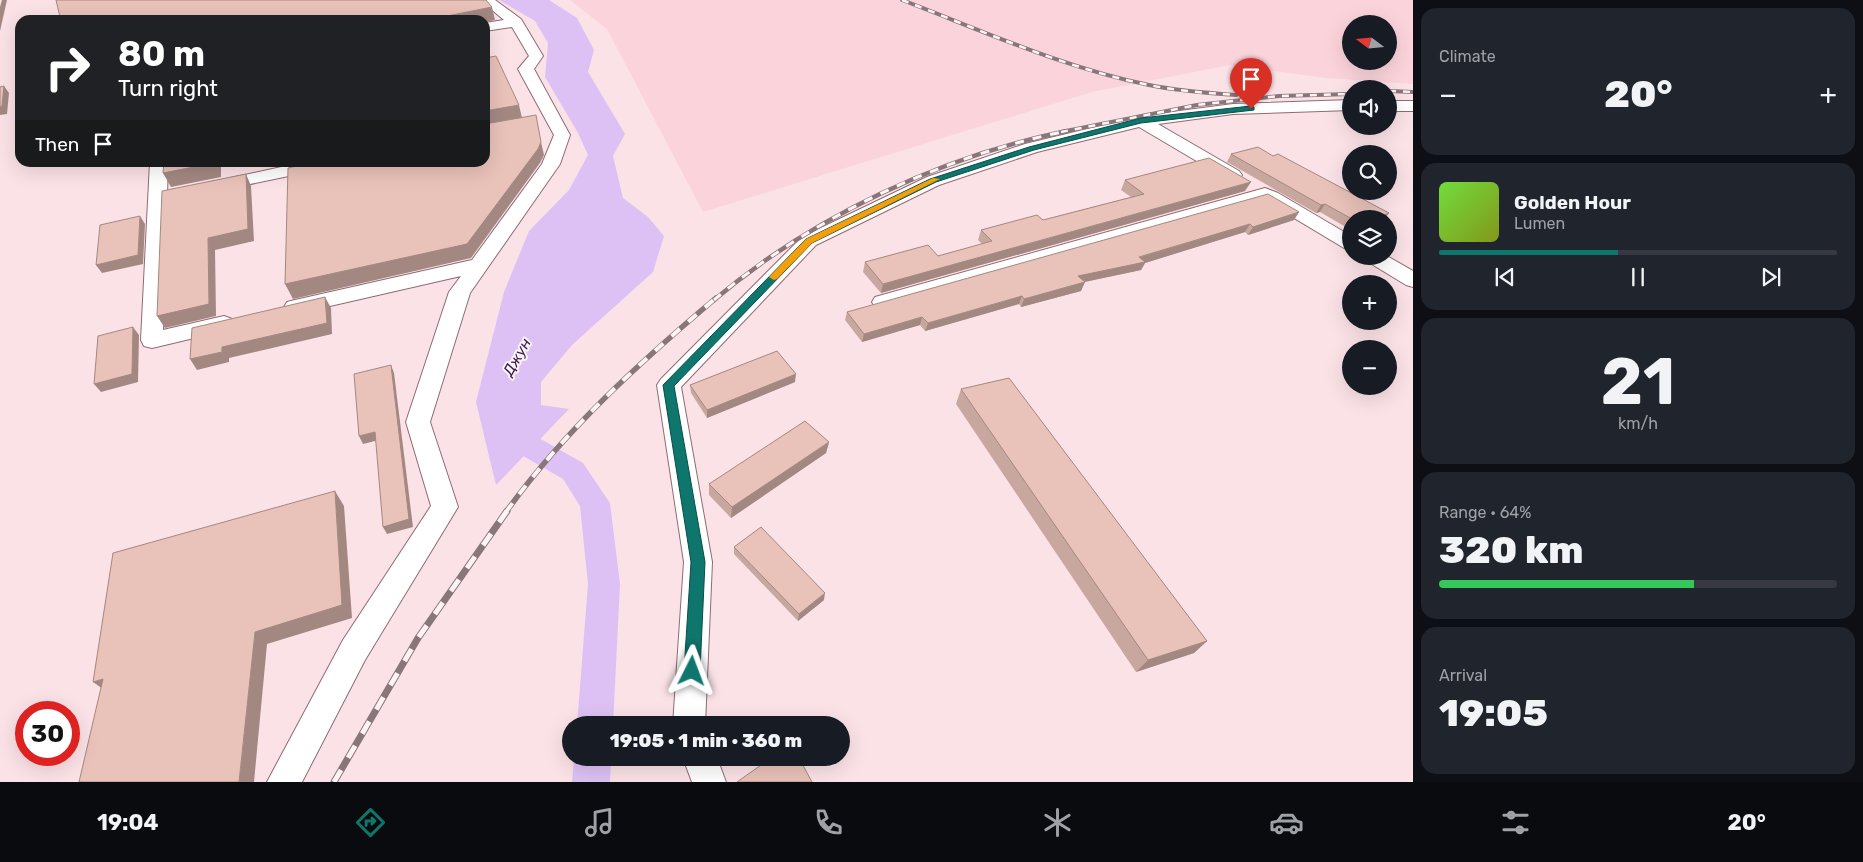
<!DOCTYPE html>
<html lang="en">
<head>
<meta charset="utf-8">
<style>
  :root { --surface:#171b24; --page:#20242c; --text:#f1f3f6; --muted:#9ea1a6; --line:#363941; --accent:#0f766e }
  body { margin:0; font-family:Rubik,sans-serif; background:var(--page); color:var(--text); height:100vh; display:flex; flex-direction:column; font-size:19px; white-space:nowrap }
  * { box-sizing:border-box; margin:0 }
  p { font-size:16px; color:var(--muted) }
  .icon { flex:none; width:28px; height:28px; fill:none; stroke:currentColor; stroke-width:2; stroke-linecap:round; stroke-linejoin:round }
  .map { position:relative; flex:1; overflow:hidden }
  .details { display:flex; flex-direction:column; gap:8px; padding:8px; background:#0d0f14; width:450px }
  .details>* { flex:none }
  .guide { position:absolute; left:15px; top:15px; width:475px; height:152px; border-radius:15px; box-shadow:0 5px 20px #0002; background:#202124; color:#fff; overflow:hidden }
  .needle { width:32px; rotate:286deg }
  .fabs { position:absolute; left:1342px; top:15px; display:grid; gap:10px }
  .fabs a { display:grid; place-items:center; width:55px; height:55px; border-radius:50%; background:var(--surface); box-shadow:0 5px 20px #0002; font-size:25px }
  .speed { position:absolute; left:15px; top:701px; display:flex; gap:10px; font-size:25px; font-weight:700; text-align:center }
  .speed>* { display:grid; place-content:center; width:65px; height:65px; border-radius:50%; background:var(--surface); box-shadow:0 5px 20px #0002; line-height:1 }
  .speed .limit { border:8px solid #d22; background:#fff; color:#111 }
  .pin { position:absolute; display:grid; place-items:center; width:42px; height:42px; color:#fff; margin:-51px -21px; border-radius:50% 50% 50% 0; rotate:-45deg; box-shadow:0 0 5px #0007 }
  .pin .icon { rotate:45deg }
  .me { position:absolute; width:55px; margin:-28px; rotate:3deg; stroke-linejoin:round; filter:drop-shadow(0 0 4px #0008) }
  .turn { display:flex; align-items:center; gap:18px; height:105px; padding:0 20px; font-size:22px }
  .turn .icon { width:65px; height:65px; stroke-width:2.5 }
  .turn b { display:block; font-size:35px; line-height:42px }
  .then { display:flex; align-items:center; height:48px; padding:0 20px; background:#0003; gap:10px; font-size:19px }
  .big { font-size:38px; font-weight:800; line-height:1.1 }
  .details .widget { flex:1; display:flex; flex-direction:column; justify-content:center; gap:8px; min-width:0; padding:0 18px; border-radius:15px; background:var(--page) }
  .details .dial { align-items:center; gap:0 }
  .dial b { font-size:65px; line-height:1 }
  .song { display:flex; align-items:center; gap:15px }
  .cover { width:60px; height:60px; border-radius:8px; background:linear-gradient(135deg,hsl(100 70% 55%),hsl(70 70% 35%)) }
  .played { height:5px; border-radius:2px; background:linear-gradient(90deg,var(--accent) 45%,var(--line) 45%) }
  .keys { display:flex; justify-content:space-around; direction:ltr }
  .heat { display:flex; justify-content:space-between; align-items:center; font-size:28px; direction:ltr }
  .charge { height:8px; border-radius:4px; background:linear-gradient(90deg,#34c759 64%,var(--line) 0) }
  .trip { position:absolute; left:562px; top:716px; width:288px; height:50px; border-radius:25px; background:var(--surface); box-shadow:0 5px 20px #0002; font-weight:800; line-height:50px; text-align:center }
  .menu { display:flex; height:80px; justify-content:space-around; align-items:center; background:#090b0e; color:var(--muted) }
  .menu .icon { width:35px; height:35px }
  .menu .active { color:var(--accent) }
  .menu b { font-size:22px; color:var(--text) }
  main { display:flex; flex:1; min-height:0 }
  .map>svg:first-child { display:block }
  .built { fill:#fbd3db; fill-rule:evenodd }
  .water { fill:#ddc1f4 }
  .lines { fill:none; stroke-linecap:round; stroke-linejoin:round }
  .canal { fill:#ddc1f4; fill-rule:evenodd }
  .street-casing { stroke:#8f6b73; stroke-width:2 }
  .street { fill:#fff; fill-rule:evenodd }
  .rail-far3-casing { stroke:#89767a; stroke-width:4 }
  .rail-far2-casing { stroke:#89767a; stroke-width:4.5 }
  .rail-far1-casing { stroke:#89767a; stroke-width:5.5 }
  .rail-casing { stroke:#89767a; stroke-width:7 }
  .rail-far3 { stroke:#fdf4f6; stroke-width:2.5; stroke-dasharray:7; stroke-linecap:butt }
  .rail-far2 { stroke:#fdf4f6; stroke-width:3; stroke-dasharray:9; stroke-linecap:butt }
  .rail-far1 { stroke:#fdf4f6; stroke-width:4; stroke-dasharray:11; stroke-linecap:butt }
  .rail { stroke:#fdf4f6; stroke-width:5; stroke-dasharray:14; stroke-linecap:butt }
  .wall { fill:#c8a79f }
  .shaded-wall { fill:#a38882 }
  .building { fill:#e9c2b9; stroke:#a38882 }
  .route { fill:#0f766e; stroke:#0a4d48 }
  .slow { fill:#f59e0b }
  .labels { text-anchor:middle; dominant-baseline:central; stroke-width:4; stroke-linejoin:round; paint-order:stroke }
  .water-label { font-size:15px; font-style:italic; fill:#3d1954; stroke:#fdf4f6 }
</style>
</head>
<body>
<main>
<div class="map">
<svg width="1413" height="782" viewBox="0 0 1413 782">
  <rect width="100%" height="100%" fill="#fbe2e7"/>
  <path class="built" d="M570,0H1413V84L1326,78L1230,65L1092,92L703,212L607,29ZM1351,24H1389V61H1351Z"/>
  <polygon class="water" points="499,0 549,0 577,18 594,50 588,72 625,134 613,156 623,198 648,217 664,236 653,272 572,345 541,382 541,405 569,409 496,485 476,402 504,292 529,231 569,190 588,155 578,133 545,77 548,43 535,21"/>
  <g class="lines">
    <g class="canal">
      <polygon points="513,411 523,414 532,434 583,463 610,503 620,584 613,725 577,725 588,584 580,506 563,479 511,449 499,421 503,414"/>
      <polygon points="574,758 611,758 610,782 572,782"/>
    </g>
    <g class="street-casing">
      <g id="street">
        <polygon points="480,0 495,0 521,19 543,56 534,69 570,135 560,164 470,293 430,422 458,507 365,660 302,782 267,782 343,640 431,506 406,422 449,292 461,276 295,314 287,312 284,307 287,302 295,300 472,260 542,164 554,135 518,69 529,56 512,27 485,31 485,23 504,20"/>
        <polygon points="1351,100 1351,110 1233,114 1158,124 1239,171 1242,175 1239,179 1227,179 1139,127 1037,152 939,185 816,245 681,387 712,562 705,725 673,725 684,562 657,385 661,379 802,237 927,177 1025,144 1141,116 1233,104"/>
        <rect x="1389" y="101" width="24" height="10"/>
        <polygon points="150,162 168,162 163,330 224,316 232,319 235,324 232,329 152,348 144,346 141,340"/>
        <polygon points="304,162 340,162 332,167 217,191 211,190 208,186 211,182 217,181"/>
        <polygon points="1265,188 1278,193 1351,236 1351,250 1344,248 1264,200 883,309 875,307 872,302 875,297"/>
        <polygon points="1362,256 1387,256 1413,271 1413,287 1406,285 1365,260"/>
        <polygon points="683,758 717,758 726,782 692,782"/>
      </g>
    </g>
    <use href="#street" class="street"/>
    <g class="rail-far3-casing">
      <g id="rail-far3">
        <path d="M902,0C983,31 1064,68 1149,85C1178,91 1207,93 1236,95"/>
        <polyline points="1389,91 1413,92"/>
        <polyline points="1061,132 1197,105 1279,96 1351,94"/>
      </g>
    </g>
    <g class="rail-far2-casing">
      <path id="rail-far2" d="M714,300C812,217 942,156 1067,131"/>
    </g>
    <g class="rail-far1-casing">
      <path id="rail-far1" d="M506,512C564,431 640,362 716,298"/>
    </g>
    <g class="rail-casing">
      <polyline id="rail" points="334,782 418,638 507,511"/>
    </g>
    <use href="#rail-far3" class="rail-far3"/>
    <use href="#rail-far2" class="rail-far2"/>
    <use href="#rail-far1" class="rail-far1"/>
    <use href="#rail" class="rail"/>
  </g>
  <g class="wall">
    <polygon points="1231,154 1273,156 1389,213 1384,219 1351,219 1351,230 1320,212 1316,213 1227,162"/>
    <polygon points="1125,180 1245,191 881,293 863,272 865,262 938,256 982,244 978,240 981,230 1043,220 1131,197 1121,190"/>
    <polygon points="1299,212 1294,220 1248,235 1245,232 1145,263 1141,270 1084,282 1081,291 1021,307 1019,304 925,331 920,325 862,342 845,320 847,312"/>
    <polygon points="795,382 707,418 691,393 690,385"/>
    <polygon points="961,389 1207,641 1194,653 1136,672 956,404"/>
    <polygon points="829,442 826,453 731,518 709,495 709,484"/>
    <polygon points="734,547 824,600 798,621 734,554"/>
  </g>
  <g class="shaded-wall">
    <polygon points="2,0 7,0 0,31 0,7"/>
    <polygon points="492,7 495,20 485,22 485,20 448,20 447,16"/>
    <polygon points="4,86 9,93 7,114 0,115 0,107"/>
    <polygon points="519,105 522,118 485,125 485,111"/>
    <polygon points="541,142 544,155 540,163 471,258 293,299 285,284"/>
    <polygon points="214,162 221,162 221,177 171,187 163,173"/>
    <polygon points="246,174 251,186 254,241 215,250 216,316 165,328 157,316 208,238"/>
    <polygon points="1251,182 1245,191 881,293 883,284"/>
    <polygon points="1325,204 1320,212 1316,213 1321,205"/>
    <polygon points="1299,212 1294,220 1248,235 1253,227"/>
    <polygon points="1389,213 1384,219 1376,219"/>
    <polygon points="140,216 145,224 143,264 102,273 96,265"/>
    <polygon points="1250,224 1245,232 1145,263 1141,270 1075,284 1078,276"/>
    <polygon points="1085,282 1081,291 1021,307 1024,299"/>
    <polygon points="1022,296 1019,304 925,331 928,323"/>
    <polygon points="325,297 331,308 332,334 229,358 229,362 197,370 190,359 222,347"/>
    <polygon points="922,317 920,325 862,342 864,334"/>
    <polygon points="133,327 139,335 138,382 101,392 94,384"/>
    <polygon points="391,365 394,373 413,527 387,534 383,527"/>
    <polygon points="796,374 795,382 707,418 707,410"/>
    <polygon points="375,432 379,440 363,444 359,436"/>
    <polygon points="829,442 826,453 731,518 732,507"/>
    <polygon points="335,491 344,506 352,618 267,644 254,782 239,782 255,632"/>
    <polygon points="825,593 824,600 798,621 799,614"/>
    <polygon points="1207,641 1194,653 1136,672 1148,660"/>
    <polygon points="103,679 110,694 93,682"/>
  </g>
  <g class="building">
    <polygon points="56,0 486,0 492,7 447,16 449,20 53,20 53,19 60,17"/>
    <polygon points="496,56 519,105 485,111 485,58"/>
    <polygon points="4,86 2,106 0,107 0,87"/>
    <polygon points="536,115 541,142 538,149 467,244 285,284 288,168 315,162 485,162 485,124"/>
    <polygon points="1258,147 1273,156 1278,154 1389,213 1376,219 1352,219 1325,204 1321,205 1231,154"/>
    <polygon points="1209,158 1251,182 883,284 865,262 928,245 938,256 992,241 981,230 1037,215 1043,220 1144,194 1125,180"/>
    <polygon points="164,162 214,162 214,163 163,173"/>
    <polygon points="246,174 248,229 208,238 209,304 157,316 162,191"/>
    <polygon points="1268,194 1299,212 1253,227 1250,224 1139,257 1145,262 1078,276 1085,282 1024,299 1022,296 928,323 922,317 864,334 847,312"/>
    <polygon points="140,216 138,255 96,265 100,225"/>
    <polygon points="325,297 327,323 222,347 222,352 190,359 192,328"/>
    <polygon points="133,327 132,374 94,384 98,336"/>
    <polygon points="777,351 796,374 707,410 690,385"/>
    <polygon points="391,365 409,519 383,527 375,432 359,436 354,374"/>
    <polygon points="1009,378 1207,641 1148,660 961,389"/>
    <polygon points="805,421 829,442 732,507 709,484"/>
    <polygon points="335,491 342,605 255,632 239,782 79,782 103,679 93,682 113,553"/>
    <polygon points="761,527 825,593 799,614 734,547"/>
    <polygon points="771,758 799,758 812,782 737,782"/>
  </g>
  <polygon class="route" points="1251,106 1254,107 1254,110 1141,123 1034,150 936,182 812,243 674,386 705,562 700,671 697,676 692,678 687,676 684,671 691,562 663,385 806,239 930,179 1029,147 1141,118"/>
  <polygon class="slow" points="933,178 940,179 812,243 777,279 774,280 769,277 806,239"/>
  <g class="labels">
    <g class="water-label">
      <text transform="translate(517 357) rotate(-60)">Джун</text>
    </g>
  </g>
</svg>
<div class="fabs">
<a><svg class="needle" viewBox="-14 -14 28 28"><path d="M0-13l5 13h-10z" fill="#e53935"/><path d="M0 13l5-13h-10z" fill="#9ea1a6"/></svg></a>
<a><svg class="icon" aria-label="sound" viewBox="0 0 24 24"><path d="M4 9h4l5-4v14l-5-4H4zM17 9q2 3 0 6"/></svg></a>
<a><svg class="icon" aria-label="search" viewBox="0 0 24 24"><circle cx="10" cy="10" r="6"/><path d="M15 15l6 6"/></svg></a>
<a><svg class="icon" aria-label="layers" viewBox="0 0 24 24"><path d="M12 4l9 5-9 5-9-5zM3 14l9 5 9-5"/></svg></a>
<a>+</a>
<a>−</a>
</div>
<div class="speed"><div class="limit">30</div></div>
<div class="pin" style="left:1251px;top:109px;background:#d93025"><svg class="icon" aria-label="arrive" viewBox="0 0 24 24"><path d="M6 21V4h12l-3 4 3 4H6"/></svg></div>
<svg class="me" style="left:692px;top:671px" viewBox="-20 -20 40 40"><path d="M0-17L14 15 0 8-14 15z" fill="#0f766e" stroke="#fff" stroke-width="4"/></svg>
<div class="trip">19:05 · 1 min · 360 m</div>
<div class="guide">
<div class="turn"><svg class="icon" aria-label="right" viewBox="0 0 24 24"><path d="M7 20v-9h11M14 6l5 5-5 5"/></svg><div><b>80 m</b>Turn right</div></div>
<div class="then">Then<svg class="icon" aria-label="arrive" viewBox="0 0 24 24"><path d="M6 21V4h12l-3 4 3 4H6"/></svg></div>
</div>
</div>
<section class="details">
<div class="widget"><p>Climate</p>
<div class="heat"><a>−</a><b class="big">20°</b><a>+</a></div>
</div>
<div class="widget">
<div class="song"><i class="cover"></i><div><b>Golden Hour</b><p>Lumen</p></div></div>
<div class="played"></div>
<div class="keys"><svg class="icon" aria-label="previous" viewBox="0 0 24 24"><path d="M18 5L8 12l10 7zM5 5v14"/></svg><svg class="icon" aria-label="pause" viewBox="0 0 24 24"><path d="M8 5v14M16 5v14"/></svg><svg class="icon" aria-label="next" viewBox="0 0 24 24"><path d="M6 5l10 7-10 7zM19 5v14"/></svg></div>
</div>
<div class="widget dial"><b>21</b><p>km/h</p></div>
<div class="widget"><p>Range · 64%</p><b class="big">320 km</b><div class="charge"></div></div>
<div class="widget"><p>Arrival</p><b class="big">19:05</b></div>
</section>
</main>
<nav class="menu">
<b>19:04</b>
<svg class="icon active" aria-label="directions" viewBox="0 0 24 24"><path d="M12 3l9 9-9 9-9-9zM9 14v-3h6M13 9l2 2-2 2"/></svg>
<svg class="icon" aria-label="music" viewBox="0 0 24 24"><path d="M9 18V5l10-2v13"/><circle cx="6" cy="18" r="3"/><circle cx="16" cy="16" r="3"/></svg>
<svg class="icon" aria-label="phone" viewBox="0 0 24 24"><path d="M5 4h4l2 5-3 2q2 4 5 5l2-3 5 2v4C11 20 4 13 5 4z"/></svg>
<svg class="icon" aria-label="climate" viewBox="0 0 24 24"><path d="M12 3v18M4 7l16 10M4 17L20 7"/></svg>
<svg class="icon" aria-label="car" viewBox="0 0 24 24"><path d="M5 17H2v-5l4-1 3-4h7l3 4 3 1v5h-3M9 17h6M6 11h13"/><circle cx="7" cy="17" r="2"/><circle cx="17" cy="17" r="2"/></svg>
<svg class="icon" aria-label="filters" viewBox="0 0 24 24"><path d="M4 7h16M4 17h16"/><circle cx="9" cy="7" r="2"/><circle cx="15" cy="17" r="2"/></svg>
<b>20°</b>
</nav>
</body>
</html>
